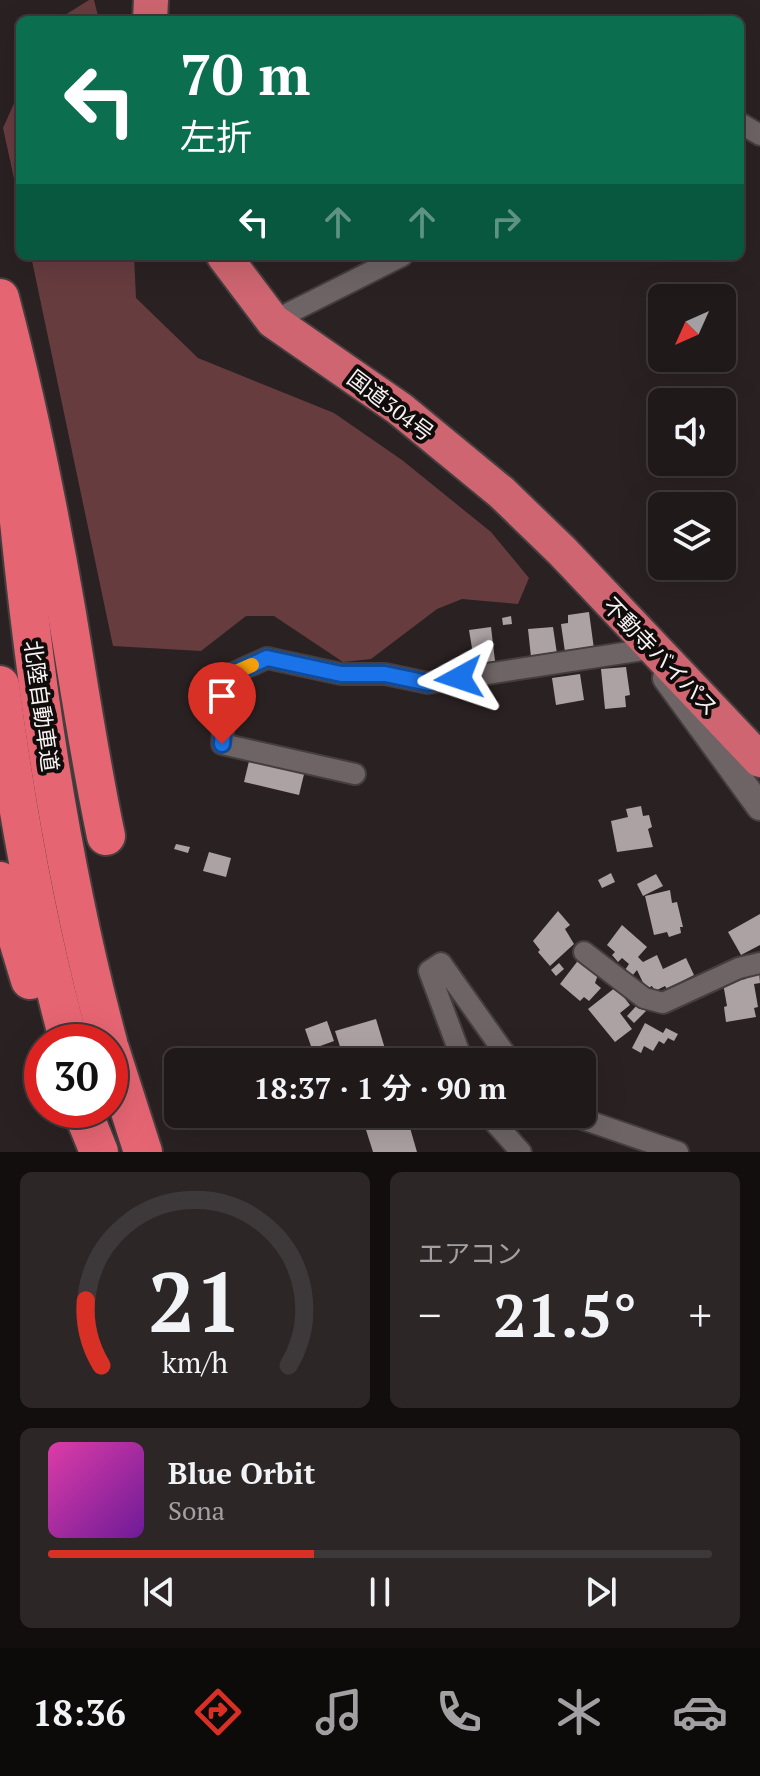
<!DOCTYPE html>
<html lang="ja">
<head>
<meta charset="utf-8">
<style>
  :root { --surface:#20191a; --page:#2d2627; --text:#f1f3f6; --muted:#a2a0a2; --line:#3d3839; --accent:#d93025 }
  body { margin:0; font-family:"PT Serif","Noto Sans JP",serif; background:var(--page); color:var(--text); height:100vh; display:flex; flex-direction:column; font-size:30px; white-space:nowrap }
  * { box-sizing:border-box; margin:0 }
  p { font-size:26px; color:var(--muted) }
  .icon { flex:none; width:44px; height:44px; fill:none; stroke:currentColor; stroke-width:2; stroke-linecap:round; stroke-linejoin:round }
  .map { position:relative; height:1152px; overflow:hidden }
  .side { display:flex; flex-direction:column; gap:20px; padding:20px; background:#120e0e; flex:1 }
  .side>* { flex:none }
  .guide { position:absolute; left:16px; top:16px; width:728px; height:244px; border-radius:12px; box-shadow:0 8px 32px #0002,0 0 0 2px var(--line); background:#0b6e4f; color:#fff; overflow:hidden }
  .needle { width:52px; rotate:225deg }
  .controls { position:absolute; left:648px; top:284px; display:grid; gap:16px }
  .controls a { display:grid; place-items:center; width:88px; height:88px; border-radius:12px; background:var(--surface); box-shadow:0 8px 32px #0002,0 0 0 2px var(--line); font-size:40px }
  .speed { position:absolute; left:24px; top:1024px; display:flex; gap:16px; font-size:40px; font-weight:700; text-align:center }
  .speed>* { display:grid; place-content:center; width:104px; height:104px; border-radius:50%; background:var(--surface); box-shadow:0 8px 32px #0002,0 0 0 2px var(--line); line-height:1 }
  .speed .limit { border:12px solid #d22; background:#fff; color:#111 }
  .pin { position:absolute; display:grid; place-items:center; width:68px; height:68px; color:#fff; margin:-82px -34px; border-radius:50% 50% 50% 0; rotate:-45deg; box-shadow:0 0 8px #0007 }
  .pin .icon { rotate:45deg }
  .me { position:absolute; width:88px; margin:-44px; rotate:265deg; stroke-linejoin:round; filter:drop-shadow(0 0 6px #0008) }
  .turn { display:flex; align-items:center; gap:28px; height:168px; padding:0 32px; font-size:36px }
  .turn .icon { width:104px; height:104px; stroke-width:2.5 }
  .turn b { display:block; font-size:56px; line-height:68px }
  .lanes { display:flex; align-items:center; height:76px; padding:0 32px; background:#0003; justify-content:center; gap:40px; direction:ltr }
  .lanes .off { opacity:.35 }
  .big { font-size:60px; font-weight:600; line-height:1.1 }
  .side .tile { flex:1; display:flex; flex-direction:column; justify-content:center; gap:12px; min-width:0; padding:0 28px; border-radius:12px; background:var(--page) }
  .side .dial { align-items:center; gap:0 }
  .dial svg { height:208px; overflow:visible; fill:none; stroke:var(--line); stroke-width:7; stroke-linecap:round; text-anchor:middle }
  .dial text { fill:var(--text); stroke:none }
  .song { display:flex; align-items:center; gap:24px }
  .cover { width:96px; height:96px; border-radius:12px; background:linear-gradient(135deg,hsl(320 70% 55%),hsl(280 70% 35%)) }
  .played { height:8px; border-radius:4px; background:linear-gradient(90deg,var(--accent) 40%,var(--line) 40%) }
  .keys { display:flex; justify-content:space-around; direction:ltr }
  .heat { display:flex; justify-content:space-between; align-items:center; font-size:44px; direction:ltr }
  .side .tiles { flex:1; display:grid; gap:20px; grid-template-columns:1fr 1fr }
  .tile:last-child { grid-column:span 2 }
  .trip { position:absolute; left:164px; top:1048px; width:432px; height:80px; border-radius:12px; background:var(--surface); box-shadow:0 8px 32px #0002,0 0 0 2px var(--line); font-weight:600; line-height:80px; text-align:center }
  .tabs { display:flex; height:128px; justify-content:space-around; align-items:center; background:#0d0a0a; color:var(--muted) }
  .tabs .icon { width:56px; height:56px }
  .tabs .current { color:var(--accent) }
  .tabs b { font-size:36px; color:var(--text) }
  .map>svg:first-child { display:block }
  .green { fill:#673c3f }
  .building { fill:#ada2a3 }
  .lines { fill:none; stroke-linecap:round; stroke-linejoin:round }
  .minor-casing { stroke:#453e3e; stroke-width:24 }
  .tertiary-casing { stroke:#453e3e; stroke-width:30 }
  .trunk-casing { stroke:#453e3e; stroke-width:38 }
  .motorway-casing { stroke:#453e3e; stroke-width:42 }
  .minor { stroke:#6e6465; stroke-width:20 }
  .tertiary { stroke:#6e6465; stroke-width:26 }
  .trunk { stroke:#ce6570; stroke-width:34 }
  .motorway { stroke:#e66573; stroke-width:38 }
  .route-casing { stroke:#114b97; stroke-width:20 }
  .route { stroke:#1a73e8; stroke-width:14 }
  .slow { stroke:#f59e0b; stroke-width:14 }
  .labels { text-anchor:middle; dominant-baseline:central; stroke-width:8; stroke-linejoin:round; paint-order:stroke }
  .street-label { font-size:22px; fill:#f8f2f2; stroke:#100c0c }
</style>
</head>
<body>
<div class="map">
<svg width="760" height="1152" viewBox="0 0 760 1152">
  <rect width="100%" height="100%" fill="#2a2122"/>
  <g class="green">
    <polygon points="89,0 94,0 99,20 57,20"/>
    <polygon points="20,90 20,206 3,128"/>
    <polygon points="31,256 134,256 136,298 198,358 334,413 402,460 491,532 529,578 518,604 462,599 437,609 371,659 343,662 274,616 246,616 201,651 113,646"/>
  </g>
  <g class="building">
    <polygon points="694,287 700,298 690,298 686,292"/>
    <polygon points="589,612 594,649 565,652 561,624 568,623 568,615"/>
    <polygon points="511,616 512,624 503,625 502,618"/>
    <polygon points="491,627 495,661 480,664 480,659 474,660 469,630"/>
    <polygon points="553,627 557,654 531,657 528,629"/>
    <polygon points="626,667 630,695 625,696 626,707 605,709 601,669"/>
    <polygon points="580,674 584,700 556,705 552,678"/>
    <polygon points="250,757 305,770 299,795 244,782"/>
    <polygon points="641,806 643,816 649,815 652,827 648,829 653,847 617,852 611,821 628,817 626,809"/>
    <polygon points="176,844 190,847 188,853 174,849"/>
    <polygon points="209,852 231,858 226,877 203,871"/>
    <polygon points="611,873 615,882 602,888 598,880"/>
    <polygon points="656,874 663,886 643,896 637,884"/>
    <polygon points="670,890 672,903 677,902 683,927 680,927 681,933 669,937 667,932 654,935 645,896"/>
    <polygon points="558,911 570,925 565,929 574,944 550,966 538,952 540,950 533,941"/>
    <polygon points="760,914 760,945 741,955 728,932"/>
    <polygon points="622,925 647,947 638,957 643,962 657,955 663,969 686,958 694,975 667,989 665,986 655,991 652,986 646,989 637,970 632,976 625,970 629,964 622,958 618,962 612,955 615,952 607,945"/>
    <polygon points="580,958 599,972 595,983 601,988 589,1001 584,997 580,1001 560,984"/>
    <polygon points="559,963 564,969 556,976 551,970"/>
    <polygon points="759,970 760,983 754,984 758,1007 754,1008 756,1017 726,1022 724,1007 727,1006 723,983 746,979 745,973"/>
    <polygon points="616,987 630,1005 620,1013 632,1029 615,1042 588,1009"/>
    <polygon points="639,1003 646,1011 634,1023 627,1016"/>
    <polygon points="376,1019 389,1062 345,1062 335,1031"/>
    <polygon points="327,1021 334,1041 312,1049 305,1029"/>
    <polygon points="645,1023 663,1033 666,1028 678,1034 674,1041 668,1038 664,1044 659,1041 653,1051 644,1046 641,1053 632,1048"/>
    <polygon points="361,1114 406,1114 417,1152 373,1152"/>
  </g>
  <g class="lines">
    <g class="minor-casing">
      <g id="minor">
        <polyline points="740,123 760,135"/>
        <polyline points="273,321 402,256"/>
        <polyline points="355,774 222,744 227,676 267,658 341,674 385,674 428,683 643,650"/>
        <polyline points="584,952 644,998 663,1003 739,968 760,963"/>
        <polyline points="463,1062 429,971 441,963 511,1062"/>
        <polyline points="487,1114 521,1152"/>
        <polyline points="568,1114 678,1152"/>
      </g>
    </g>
    <g class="tertiary-casing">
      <polyline id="tertiary" points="666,678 760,807"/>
    </g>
    <g class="trunk-casing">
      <g id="trunk">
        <polyline points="150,20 151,0"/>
        <polyline points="224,256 273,321 400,409 501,492 562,551 760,760"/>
      </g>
    </g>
    <g class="motorway-casing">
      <g id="motorway">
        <path d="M0,298C27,400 48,504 66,608C79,685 90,761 106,836"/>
        <path d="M0,366C13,448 19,530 29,613C46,757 70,901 108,1042"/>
        <path d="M0,685C16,806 37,925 69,1042"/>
        <polyline points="0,881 30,980"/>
        <polyline points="110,1049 143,1152"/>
        <polyline points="82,1110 99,1152"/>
      </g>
    </g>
    <use href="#minor" class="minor"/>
    <use href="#tertiary" class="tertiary"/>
    <use href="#trunk" class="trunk"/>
    <use href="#motorway" class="motorway"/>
  </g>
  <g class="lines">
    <g class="route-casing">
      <polyline id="route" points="222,744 227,676 267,658 341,674 385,674 428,683 459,678"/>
    </g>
    <use href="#route" class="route"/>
    <polyline class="slow" points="224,710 227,676 252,665"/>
  </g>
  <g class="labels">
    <g class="street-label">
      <text transform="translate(391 405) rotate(37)">国道304号</text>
      <text transform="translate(661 656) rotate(46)">不動寺バイパス</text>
      <text transform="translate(42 706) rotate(82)">北陸自動車道</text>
    </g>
  </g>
</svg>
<div class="controls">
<a><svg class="needle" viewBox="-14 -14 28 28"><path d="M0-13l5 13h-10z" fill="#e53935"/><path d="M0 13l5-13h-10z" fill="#a2a0a2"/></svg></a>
<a><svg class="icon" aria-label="sound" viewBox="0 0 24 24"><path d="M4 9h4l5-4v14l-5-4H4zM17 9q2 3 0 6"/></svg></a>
<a><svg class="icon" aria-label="layers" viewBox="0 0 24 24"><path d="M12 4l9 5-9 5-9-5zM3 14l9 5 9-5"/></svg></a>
</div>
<div class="speed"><div class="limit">30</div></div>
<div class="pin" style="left:222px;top:744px;background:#d93025"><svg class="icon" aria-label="arrive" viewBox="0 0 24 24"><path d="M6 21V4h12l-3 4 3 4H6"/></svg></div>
<svg class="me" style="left:459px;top:678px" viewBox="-20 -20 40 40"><path d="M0-17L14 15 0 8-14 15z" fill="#1a73e8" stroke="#fff" stroke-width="4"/></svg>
<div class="trip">18:37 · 1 分 · 90 m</div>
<div class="guide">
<div class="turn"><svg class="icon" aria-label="left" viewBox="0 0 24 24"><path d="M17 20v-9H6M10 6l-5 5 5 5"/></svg><div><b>70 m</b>左折</div></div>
<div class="lanes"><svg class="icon" aria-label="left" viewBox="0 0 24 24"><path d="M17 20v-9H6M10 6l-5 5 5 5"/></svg><svg class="icon off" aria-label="ahead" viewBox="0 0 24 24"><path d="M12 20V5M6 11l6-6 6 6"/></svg><svg class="icon off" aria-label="ahead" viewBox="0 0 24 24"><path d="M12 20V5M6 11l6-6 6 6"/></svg><svg class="icon off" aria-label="right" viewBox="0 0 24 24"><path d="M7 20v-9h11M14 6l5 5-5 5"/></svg></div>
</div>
</div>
<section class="side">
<div class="tiles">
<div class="tile dial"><svg viewBox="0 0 100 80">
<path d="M14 69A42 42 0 1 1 86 69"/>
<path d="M14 69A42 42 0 0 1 8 44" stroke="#d93025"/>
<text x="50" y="56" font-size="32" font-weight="700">21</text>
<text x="50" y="72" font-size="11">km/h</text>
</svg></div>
<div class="tile"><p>エアコン</p>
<div class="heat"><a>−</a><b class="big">21.5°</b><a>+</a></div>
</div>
<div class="tile">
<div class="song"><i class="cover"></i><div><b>Blue Orbit</b><p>Sona</p></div></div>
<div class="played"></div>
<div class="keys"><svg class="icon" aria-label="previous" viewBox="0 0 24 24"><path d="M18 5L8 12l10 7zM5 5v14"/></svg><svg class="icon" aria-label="pause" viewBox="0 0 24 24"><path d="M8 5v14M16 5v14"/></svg><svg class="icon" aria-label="next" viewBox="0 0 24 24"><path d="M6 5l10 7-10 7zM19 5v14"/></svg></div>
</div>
</div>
</section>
<nav class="tabs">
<b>18:36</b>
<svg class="icon current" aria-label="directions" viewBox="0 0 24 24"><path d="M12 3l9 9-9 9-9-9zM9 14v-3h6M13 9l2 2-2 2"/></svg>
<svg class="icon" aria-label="music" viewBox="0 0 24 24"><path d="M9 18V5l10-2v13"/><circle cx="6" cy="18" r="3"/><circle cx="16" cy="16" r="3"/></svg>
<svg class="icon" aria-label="phone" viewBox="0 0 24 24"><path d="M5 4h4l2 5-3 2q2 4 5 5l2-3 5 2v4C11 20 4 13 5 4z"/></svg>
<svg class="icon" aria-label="climate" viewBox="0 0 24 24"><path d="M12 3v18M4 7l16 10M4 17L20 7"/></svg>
<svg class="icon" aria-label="car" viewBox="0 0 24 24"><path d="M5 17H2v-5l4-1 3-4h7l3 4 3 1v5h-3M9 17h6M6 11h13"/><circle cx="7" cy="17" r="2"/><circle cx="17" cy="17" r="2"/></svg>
</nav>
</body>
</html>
